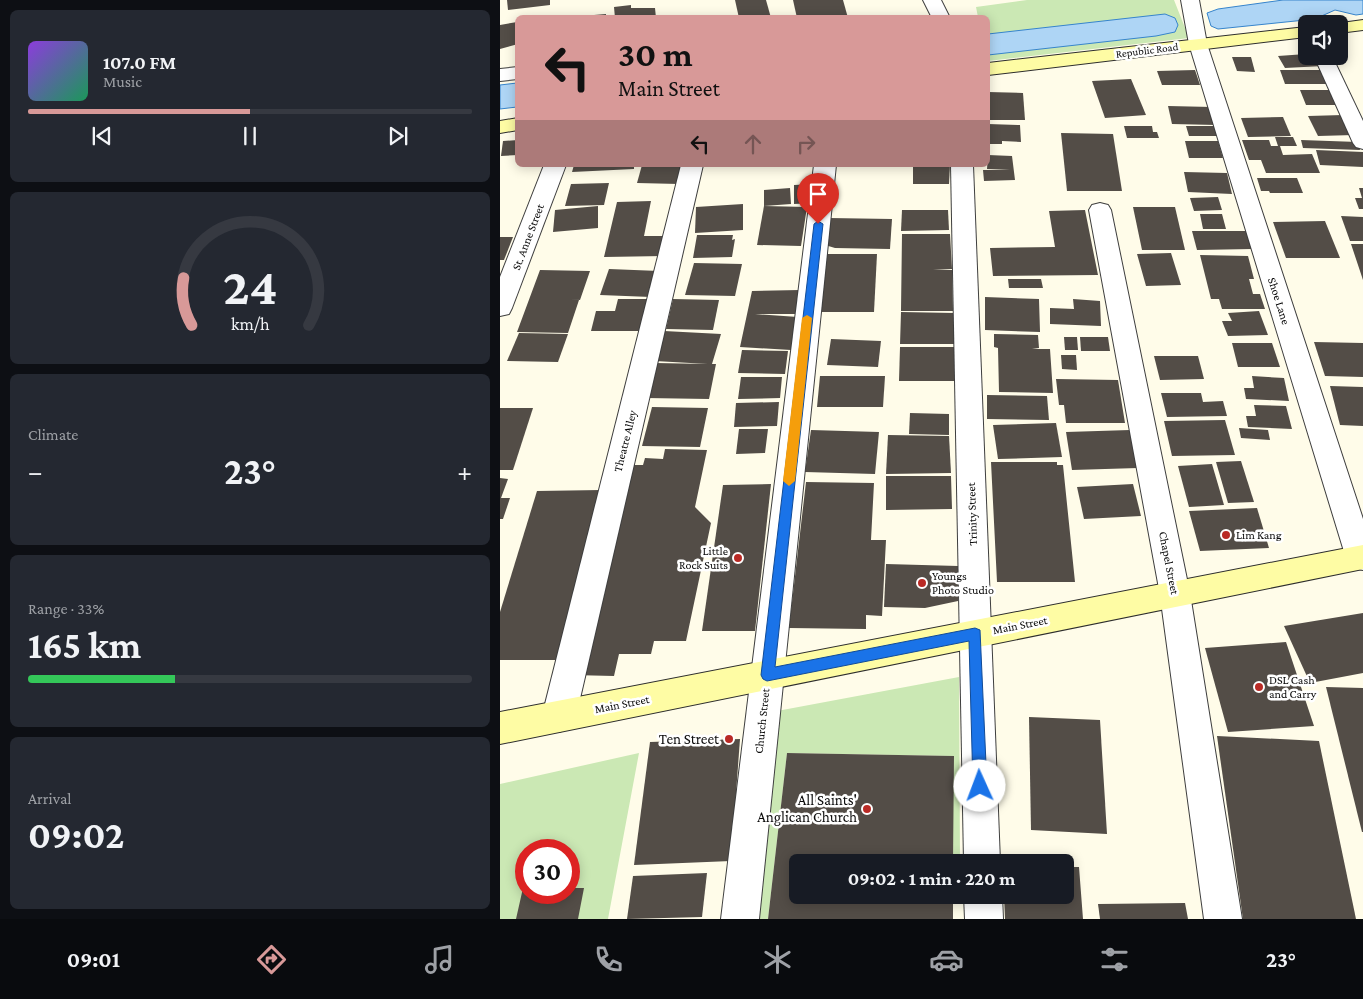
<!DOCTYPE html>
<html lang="en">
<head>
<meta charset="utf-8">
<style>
  :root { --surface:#171b24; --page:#242831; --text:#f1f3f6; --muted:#9ea1a6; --line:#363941; --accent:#d89998 }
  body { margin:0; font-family:"Crimson Pro",serif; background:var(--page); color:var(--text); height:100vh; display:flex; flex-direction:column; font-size:19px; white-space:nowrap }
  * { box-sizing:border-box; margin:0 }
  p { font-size:16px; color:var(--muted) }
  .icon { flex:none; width:28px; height:28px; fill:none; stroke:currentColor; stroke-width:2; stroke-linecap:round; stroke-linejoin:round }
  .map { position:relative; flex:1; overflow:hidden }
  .panel { display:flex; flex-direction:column; gap:10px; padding:10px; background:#0d0f14; width:500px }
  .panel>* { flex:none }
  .hud { position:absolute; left:15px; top:15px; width:475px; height:152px; border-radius:8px; box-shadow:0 2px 12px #0003; background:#d89998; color:#111; overflow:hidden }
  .buttons { position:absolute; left:798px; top:15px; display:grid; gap:10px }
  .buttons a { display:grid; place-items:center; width:50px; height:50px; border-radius:8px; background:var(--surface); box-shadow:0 2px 12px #0003; font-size:25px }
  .speed { position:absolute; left:15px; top:839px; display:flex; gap:10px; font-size:25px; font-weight:700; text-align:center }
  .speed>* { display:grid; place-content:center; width:65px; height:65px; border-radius:50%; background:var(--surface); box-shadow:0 2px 12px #0003; line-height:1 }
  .speed .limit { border:8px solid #d22; background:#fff; color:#111 }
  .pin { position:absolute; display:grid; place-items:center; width:42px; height:42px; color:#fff; margin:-51px -21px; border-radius:50% 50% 50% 0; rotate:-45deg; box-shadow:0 0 5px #0007 }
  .pin .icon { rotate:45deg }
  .me { position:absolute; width:55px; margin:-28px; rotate:358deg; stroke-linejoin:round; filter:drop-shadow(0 0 4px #0008) }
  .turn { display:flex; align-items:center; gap:18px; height:105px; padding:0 20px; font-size:22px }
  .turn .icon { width:65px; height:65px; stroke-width:2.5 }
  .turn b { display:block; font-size:35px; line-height:42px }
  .lanes { display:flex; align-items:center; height:48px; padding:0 20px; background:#0003; justify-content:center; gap:25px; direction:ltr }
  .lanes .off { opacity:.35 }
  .big { font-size:38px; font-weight:700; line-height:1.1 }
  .panel .card { flex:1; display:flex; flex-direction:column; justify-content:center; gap:8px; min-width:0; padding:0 18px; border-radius:8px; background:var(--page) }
  .panel .dial { align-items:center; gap:0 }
  .dial svg { height:130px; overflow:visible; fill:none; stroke:var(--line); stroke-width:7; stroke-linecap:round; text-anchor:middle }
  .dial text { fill:var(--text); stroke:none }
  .song { display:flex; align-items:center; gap:15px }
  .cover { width:60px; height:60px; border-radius:8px; background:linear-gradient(135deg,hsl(270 70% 55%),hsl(150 70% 35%)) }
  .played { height:5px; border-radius:2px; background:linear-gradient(90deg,var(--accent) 50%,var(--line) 50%) }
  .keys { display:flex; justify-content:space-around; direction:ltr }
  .heat { display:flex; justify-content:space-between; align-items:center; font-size:28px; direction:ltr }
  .charge { height:8px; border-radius:4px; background:linear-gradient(90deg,#34c759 33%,var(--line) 0) }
  .trip { position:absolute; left:289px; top:854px; width:285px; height:50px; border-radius:8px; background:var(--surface); box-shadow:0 2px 12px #0003; font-weight:700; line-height:50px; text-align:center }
  .dock { display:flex; height:80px; justify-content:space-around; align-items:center; background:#090b0e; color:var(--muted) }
  .dock .icon { width:35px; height:35px }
  .dock .selected { color:var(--accent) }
  .dock b { font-size:22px; color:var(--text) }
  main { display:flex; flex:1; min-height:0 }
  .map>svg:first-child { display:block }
  .green { fill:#cbe8b4; fill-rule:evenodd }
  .water { fill:#aed5f5; stroke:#3684cc }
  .building { fill:#534d47 }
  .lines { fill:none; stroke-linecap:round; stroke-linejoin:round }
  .street-casing { stroke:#3e3e3e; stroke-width:2 }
  .secondary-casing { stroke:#2d2d2d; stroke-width:2 }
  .street { fill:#fff; fill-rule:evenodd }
  .secondary { fill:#fefca4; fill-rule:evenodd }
  .route { fill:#1a73e8; stroke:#114b97 }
  .slow { fill:#f59e0b }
  .poi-dot { fill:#b92a25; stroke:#fff; stroke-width:2 }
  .labels { text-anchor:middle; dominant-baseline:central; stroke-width:5; stroke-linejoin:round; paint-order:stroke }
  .far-street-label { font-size:11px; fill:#0b0b0b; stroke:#fff }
  .street-label { font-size:12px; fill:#0b0b0b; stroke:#fff }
  .poi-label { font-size:12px; fill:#0b0b0b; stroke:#fff; text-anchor:start }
  .near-poi-label { font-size:15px; fill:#0b0b0b; stroke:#fff; text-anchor:end }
</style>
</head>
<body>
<main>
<section class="panel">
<div class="card">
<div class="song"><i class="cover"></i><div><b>107.0 FM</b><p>Music</p></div></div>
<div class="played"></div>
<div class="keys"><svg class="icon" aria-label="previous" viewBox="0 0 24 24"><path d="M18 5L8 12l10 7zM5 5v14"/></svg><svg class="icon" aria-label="pause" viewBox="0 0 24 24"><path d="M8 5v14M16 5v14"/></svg><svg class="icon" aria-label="next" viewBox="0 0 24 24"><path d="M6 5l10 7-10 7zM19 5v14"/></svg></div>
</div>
<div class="card dial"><svg viewBox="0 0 100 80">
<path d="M14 69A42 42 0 1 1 86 69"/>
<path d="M14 69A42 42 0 0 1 9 40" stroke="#d89998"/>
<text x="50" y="56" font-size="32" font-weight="700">24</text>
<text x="50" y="72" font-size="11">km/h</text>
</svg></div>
<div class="card"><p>Climate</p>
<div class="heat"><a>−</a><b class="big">23°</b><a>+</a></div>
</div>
<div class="card"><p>Range · 33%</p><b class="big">165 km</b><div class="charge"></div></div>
<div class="card"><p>Arrival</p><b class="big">09:02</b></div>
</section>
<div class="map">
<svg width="863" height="919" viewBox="0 0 863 919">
  <rect width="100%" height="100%" fill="#fffce9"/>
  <g class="green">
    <polygon points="527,0 674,0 689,38 488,61 488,18 478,17 476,7"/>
    <polygon points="459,677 460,862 453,862 453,756 287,753 268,919 257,919 277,711"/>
    <path d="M139,753L108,919H0V784ZM26,850H69V892H26Z"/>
  </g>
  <g class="water">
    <polygon points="783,0 863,0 863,14 856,15 835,10 815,19 718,29 711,26 707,13 718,9"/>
    <polygon points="665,14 675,18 678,25 675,32 656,36 488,55 488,34"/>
    <polygon points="17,83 17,107 0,109 0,85"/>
  </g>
  <g class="building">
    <polygon points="7,0 50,0 50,5 8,10"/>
    <polygon points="235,0 266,0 271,18 239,18"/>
    <polygon points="293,0 343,0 348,18 297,18"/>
    <polygon points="131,5 131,8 155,8 156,18 115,18 114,7"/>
    <polygon points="106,14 106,18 82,18 82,16"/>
    <polygon points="17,22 18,44 0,49 0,25"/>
    <polygon points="806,54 806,56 816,56 823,66 785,68 778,56"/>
    <polygon points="732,57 751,57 755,72 737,71"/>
    <polygon points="695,70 700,85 662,85 657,71"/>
    <polygon points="780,70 825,70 831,84 785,84"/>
    <polygon points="631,79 646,115 605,118 592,81"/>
    <polygon points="800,90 833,90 840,105 806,105"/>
    <polygon points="488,92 523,93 525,120 488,120"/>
    <polygon points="668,106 712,107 716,125 672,124"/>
    <polygon points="843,115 854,135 818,136 808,116"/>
    <polygon points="783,117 791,136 748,137 741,118"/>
    <polygon points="488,124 520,125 521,142 502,141 502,144 488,144"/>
    <polygon points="624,126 652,126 653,132 657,132 659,138 627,138"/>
    <polygon points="686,126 715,126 718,136 689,136"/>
    <polygon points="561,133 613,134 622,191 567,191"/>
    <polygon points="775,137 793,137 797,146 780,146 783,155 812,154 820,173 766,173 761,160 749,160 742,140 769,140 771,146 778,146"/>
    <polygon points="18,140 18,155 1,156 3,141"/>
    <polygon points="801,140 858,142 860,150 803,148"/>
    <polygon points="685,141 718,141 723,158 689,158"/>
    <polygon points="816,150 863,152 863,167 820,165"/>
    <polygon points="488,155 512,156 515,180 484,181 483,170 510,170 487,169"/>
    <polygon points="74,165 134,165 134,169 72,172"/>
    <polygon points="142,165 185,165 179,184 137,183"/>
    <polygon points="413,165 450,165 449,184 413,184"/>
    <polygon points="684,172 727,173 732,194 688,192"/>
    <polygon points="757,178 797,178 803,193 770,193 769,191 761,191"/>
    <polygon points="109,183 104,205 65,206 71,184"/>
    <polygon points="314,184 314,203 294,204 294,185"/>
    <polygon points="290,188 291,204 264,206 264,190"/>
    <polygon points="859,188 863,188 863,209 859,209 855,198 862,198"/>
    <polygon points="718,197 722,210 694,211 690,198"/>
    <polygon points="151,201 144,236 168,236 164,256 104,257 117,202"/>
    <polygon points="243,204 243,230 195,233 196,207"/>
    <polygon points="98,206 98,228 53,232 55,210"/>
    <polygon points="264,206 307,207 301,246 257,245"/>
    <polygon points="633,207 675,207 685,250 642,250"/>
    <polygon points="402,210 448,210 449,230 401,231"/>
    <polygon points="585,210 598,275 493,276 490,248 555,247 549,211"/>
    <polygon points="700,214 722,214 726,229 703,229"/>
    <polygon points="841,216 863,217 863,241 850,241"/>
    <polygon points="329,218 392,219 390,249 335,248 325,245"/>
    <polygon points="825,221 840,258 786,258 773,222"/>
    <polygon points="692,231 746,231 752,249 697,250"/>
    <polygon points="402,234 450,234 452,269 433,270 452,270 453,311 401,311"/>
    <polygon points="197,235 233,235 232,240 235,239 232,257 193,258"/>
    <polygon points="0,237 13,237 4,260 0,260"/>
    <polygon points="851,244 863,244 863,280"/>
    <polygon points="671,253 681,285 646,286 637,254"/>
    <polygon points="327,254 377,254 374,312 321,312"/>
    <polygon points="700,255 748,256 754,279 749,279 753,294 760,294 765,309 722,309 719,299 711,299"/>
    <polygon points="194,263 242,264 235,296 185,295"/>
    <polygon points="109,269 159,271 151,297 100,295"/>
    <polygon points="40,270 90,271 80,300 68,299 79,300 68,333 17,332"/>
    <polygon points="508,279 541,279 543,288 509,288"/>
    <polygon points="300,290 298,314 255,314 298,317 291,350 240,347 252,291"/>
    <polygon points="485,297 539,299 540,332 485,330"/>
    <polygon points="118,299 149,299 141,331 91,331 96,311 115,311"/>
    <polygon points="173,299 219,300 213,330 166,329"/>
    <polygon points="573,299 600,301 601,326 550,324 550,308 574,309"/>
    <polygon points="759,311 768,335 728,336 722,321 732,321 728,313"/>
    <polygon points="401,312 454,313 454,344 400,344"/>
    <polygon points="164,331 221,334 212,364 216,364 209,399 146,398 155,363 208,364 155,361"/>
    <polygon points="19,333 68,334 58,362 7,361"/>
    <polygon points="494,334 538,335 539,348 532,349 550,349 553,393 499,392 498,348 494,347"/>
    <polygon points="564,337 577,337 578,350 565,350"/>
    <polygon points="580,337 608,337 610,351 581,351"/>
    <polygon points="331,339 381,341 378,367 327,365"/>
    <polygon points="814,342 863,343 863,377 825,376"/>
    <polygon points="732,343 772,343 780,367 738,367"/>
    <polygon points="400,347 454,347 455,381 399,381"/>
    <polygon points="242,350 288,351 285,374 238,373"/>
    <polygon points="561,355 576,355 577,370 562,369"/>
    <polygon points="654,356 698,356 704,379 660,380"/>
    <polygon points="320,376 385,376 383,407 317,407"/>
    <polygon points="752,376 784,378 789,401 746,399 744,388 754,388"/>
    <polygon points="241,377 282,377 280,398 238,399"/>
    <polygon points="556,379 618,380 625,423 566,423 564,405 559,405"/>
    <polygon points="830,386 863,387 863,426 840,425"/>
    <polygon points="661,393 701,393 703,402 723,401 727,416 667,417"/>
    <polygon points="487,395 547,396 549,420 487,419"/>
    <polygon points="279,402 277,426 234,427 236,403"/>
    <polygon points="754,405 786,406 792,429 748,427 746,416 756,416"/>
    <polygon points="152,407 208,408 200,447 142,446"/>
    <polygon points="0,408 33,408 13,470 0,470"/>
    <polygon points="410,413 449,414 449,435 409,434"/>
    <polygon points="725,420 735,455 672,456 664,421"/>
    <polygon points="556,423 562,457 498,459 493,425"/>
    <polygon points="739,428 768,430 770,440 741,438"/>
    <polygon points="239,429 268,429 265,453 236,454"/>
    <polygon points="311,430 379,432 375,474 305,472"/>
    <polygon points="630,430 638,468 572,470 566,432"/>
    <polygon points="388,435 449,436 451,473 386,474"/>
    <polygon points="165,449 207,450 195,507 211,523 186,641 154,641 151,654 119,654 114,676 72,675 131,465 143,465 145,458 163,459"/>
    <polygon points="741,461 754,502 728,503 716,462"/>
    <polygon points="491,462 557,462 557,465 563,465 575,582 497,582"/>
    <polygon points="712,464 724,505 689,507 678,466"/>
    <polygon points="386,476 451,476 452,509 386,510"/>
    <polygon points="0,478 8,479 1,498 10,498 3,519 0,519"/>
    <polygon points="306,482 374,483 371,540 386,540 382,616 366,615 366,629 289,628"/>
    <polygon points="271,484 255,631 202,631 223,485"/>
    <polygon points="633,484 641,516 584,519 577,487"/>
    <polygon points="101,490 58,660 0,660 0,612 37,491"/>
    <polygon points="757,508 769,548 700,551 689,511"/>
    <polygon points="386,564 458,566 458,601 425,608 384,607"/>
    <polygon points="863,613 863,673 810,683 784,626"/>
    <polygon points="786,642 814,726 728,732 705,648"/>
    <polygon points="826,687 863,688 863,832 862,832"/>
    <polygon points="529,717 600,720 607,834 531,830"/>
    <polygon points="717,736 819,741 856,919 743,919"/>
    <polygon points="240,739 231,861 134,865 150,742"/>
    <polygon points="287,753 454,756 453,862 298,862 298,895 453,895 453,919 268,919"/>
    <polygon points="565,867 579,867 583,919 505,919 504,895 565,895"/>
    <polygon points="207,873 202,917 127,919 133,876"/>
    <polygon points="23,888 26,888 26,892 69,892 69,888 84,888 78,919 16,919"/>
    <polygon points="685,903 688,919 600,919 598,904"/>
  </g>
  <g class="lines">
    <g class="street-casing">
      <g id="street">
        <polygon points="423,0 441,0 450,18 432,18"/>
        <polygon points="681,0 699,0 707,44 863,519 863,570 851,567 846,558 689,44"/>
        <polygon points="814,56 832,56 863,121 863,149 856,147 853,143"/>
        <polygon points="18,67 18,79 0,81 0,69"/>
        <polygon points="44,165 66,165 12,308 9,314 0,316 0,277"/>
        <polygon points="181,165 203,165 76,716 71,727 59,732 47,727 42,716"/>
        <polygon points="314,165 336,165 259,919 221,919"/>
        <polygon points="451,165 473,165 500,862 464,862"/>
        <polygon points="600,203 608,205 611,210 690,594 742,919 704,919 660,594 589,210 592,205"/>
        <polygon points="464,895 502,895 503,919 465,919"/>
      </g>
    </g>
    <g class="secondary-casing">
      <g id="secondary">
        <polygon points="863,20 863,30 839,33 839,24 834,24"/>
        <polygon points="806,27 806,37 488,75 488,63"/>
        <polygon points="18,118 18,130 0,133 0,121"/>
        <polygon points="863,545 863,569 0,744 0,712"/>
      </g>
    </g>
    <use href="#street" class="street"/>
    <use href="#secondary" class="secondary"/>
  </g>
  <polygon class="route" points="318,221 323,224 275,667 475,628 480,630 487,786 485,791 480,793 475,791 473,786 469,641 267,681 263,679 261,675 314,224"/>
  <polygon class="slow" points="307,315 312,318 295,481 289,486 283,481 302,318"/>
  <g class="poi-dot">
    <circle cx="726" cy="535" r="5"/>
    <circle cx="238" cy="558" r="5"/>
    <circle cx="422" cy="583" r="5"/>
    <circle cx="759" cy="687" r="5"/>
    <circle cx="229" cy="739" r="5"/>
    <circle cx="367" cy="809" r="5"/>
  </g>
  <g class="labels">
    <g class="far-street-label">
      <text transform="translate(647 50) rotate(-7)">Republic Road</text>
    </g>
    <g class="street-label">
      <text transform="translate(28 237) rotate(-69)">St. Anne Street</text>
      <text transform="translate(779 301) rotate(72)">Shoe Lane</text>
      <text transform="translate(125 441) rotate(-76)">Theatre Alley</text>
      <text transform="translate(472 514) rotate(-92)">Trinity Street</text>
      <text transform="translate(669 563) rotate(79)">Chapel Street</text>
      <text transform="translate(520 625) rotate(-11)">Main Street</text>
      <text transform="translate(122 704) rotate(-11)">Main Street</text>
      <text transform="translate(262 721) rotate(-84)">Church Street</text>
    </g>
    <g class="poi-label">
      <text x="736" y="535">Lim Kang</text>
      <text x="228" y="551" text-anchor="end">Little<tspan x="228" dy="14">Rock Suits</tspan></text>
      <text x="432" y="576">Youngs<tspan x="432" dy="14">Photo Studio</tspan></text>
      <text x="769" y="680">DSL Cash<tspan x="769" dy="14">and Carry</tspan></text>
    </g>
    <g class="near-poi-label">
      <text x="219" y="739">Ten Street</text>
      <text x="357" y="800">All Saints'<tspan x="357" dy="17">Anglican Church</tspan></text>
    </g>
  </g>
</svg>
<div class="buttons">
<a><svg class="icon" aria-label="sound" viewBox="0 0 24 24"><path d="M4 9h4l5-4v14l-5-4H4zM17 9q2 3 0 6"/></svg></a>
</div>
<div class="speed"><div class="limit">30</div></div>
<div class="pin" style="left:318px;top:224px;background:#d93025"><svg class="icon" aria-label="arrive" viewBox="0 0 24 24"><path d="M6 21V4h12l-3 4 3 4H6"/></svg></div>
<svg class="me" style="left:480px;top:786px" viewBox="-20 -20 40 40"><circle r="19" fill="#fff"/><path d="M0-13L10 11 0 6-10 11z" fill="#1a73e8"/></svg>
<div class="trip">09:02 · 1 min · 220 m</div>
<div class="hud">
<div class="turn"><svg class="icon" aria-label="left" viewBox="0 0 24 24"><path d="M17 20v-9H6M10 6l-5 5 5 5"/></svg><div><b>30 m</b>Main Street</div></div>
<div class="lanes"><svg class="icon" aria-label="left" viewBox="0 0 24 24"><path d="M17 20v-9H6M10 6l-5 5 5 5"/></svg><svg class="icon off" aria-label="ahead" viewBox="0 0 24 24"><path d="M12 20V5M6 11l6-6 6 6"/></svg><svg class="icon off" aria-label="right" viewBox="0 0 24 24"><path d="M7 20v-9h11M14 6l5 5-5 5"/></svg></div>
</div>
</div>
</main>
<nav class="dock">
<b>09:01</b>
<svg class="icon selected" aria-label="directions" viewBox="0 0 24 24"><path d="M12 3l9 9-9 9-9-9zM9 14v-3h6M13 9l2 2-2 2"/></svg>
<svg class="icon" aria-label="music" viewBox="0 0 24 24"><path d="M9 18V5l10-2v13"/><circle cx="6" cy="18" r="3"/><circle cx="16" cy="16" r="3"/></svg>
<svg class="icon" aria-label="phone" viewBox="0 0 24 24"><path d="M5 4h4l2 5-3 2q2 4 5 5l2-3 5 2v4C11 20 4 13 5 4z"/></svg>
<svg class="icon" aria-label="climate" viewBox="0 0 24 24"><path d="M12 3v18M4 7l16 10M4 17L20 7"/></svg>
<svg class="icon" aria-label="car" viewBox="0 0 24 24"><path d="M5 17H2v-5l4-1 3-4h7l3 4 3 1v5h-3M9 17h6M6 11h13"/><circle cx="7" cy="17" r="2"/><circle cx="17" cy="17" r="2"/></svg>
<svg class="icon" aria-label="filters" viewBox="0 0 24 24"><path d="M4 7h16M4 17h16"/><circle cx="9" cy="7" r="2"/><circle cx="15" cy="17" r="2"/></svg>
<b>23°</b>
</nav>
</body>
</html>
